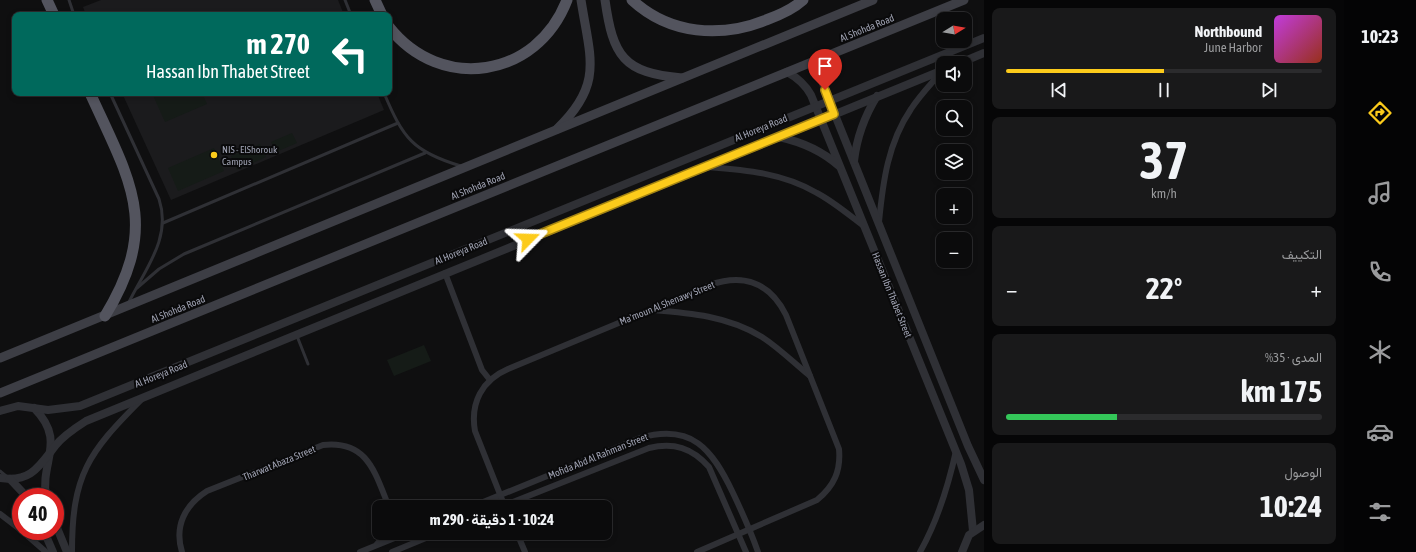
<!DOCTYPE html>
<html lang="ar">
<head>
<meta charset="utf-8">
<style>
  :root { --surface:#0b0b0c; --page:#19191a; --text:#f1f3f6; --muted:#9a9b9d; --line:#2b2b2d; --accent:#fccb1b }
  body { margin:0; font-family:"Asap Condensed",Vazirmatn,sans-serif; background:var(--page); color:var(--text); direction:rtl; height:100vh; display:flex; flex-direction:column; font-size:15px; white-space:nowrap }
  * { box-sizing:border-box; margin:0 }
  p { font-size:13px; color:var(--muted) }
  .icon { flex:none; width:22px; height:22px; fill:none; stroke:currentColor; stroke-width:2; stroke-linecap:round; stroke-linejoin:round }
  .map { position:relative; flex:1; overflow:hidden; direction:ltr }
  .drawer { display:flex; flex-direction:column; gap:8px; padding:8px; background:#060607; width:360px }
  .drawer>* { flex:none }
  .banner { position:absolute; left:12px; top:12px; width:380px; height:84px; border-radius:8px; box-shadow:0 2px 6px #0003,0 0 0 1px var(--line); direction:rtl; background:#00695c; color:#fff; overflow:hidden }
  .needle { width:26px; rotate:79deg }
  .fabs { position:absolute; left:936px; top:12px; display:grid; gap:8px }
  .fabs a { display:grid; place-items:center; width:36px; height:36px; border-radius:8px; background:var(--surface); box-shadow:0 2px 6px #0003,0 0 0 1px var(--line); font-size:20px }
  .speed { position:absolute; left:12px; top:488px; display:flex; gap:8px; font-size:20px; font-weight:700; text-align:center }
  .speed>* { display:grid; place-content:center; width:52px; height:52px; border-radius:50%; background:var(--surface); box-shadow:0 2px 6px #0003,0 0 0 1px var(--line); line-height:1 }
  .speed .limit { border:6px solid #d22; background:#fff; color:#111 }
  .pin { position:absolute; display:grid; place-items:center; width:34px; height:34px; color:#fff; margin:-41px -17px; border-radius:50% 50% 50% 0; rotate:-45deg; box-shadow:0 0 4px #0007 }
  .pin .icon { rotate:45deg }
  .me { position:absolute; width:44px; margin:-22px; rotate:68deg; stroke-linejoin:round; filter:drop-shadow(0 0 3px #0008) }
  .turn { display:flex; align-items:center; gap:14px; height:84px; padding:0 16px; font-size:18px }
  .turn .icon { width:52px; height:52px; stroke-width:2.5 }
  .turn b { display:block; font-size:28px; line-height:34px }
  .big { font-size:30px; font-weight:700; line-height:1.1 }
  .drawer .card { flex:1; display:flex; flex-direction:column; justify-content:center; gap:6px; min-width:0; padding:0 14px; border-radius:8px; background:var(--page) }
  .drawer .dial { align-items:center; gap:0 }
  .dial b { font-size:52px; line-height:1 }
  .song { display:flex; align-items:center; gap:12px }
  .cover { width:48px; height:48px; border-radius:6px; background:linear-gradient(135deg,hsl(290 70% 55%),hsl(10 70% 35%)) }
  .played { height:4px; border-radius:2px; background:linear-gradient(90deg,var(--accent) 50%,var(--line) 50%) }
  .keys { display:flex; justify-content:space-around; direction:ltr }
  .heat { display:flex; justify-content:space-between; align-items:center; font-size:22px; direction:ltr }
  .charge { height:6px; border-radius:3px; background:linear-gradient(90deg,#34c759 35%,var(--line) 0) }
  .trip { position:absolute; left:372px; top:500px; width:240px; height:40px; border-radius:8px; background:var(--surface); box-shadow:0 2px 6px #0003,0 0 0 1px var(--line); font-weight:700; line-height:40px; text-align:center; direction:rtl }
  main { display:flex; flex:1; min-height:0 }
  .menu { display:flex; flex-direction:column; width:72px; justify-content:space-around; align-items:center; background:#040405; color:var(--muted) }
  .menu .icon { width:28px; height:28px }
  .menu .active { color:var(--accent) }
  .menu b { font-size:18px; color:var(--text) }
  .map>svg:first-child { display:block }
  .built { fill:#1b1b1d }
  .green { fill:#151b17 }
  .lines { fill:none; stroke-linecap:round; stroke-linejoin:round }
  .service { stroke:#2f3035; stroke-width:3 }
  .minor { stroke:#2f3035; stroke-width:6 }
  .tertiary { stroke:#2f3035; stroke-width:8 }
  .secondary { stroke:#3d3e45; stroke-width:9 }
  .trunk { stroke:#53545e; stroke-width:11 }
  .route-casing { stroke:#a48412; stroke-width:10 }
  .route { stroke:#fccb1b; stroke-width:7 }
  .poi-dot { fill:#fccb1b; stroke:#0a0a0b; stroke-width:1.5 }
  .labels { text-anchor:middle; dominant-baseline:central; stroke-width:4; stroke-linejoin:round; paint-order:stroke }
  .street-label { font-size:10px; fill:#9fa2b2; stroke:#0a0a0b }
  .poi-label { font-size:10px; fill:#9fa2b2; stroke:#0a0a0b; text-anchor:start }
</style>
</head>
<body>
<main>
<nav class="menu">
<b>10:23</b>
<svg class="icon active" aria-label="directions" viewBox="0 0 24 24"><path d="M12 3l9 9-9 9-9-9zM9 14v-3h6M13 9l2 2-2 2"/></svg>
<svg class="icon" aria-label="music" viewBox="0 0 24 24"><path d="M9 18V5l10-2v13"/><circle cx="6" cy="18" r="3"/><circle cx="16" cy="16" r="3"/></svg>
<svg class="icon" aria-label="phone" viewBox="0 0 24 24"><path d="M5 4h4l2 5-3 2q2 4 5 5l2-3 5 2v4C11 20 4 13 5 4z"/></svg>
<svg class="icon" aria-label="climate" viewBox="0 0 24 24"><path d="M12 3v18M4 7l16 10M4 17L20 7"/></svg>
<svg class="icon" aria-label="car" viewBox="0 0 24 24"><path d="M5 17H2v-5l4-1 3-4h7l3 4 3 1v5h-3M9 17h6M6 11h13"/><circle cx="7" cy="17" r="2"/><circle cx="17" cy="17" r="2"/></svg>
<svg class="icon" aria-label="filters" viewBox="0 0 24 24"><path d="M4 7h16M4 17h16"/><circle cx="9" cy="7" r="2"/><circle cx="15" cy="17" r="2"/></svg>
</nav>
<section class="drawer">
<div class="card">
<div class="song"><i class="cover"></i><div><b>Northbound</b><p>June Harbor</p></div></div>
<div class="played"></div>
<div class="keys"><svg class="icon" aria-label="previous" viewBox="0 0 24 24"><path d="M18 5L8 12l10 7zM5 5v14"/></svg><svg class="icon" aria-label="pause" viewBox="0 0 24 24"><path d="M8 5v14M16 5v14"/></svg><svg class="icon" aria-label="next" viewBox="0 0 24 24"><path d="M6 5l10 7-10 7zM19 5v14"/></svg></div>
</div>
<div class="card dial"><b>37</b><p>km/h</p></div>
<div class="card"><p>التكييف</p>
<div class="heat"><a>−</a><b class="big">22°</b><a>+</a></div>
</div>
<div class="card"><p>المدى · 35%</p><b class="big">175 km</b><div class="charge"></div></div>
<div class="card"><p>الوصول</p><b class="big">10:24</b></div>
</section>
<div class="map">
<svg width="984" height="552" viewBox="0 0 984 552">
  <rect width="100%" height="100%" fill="#0f0f10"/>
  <g class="built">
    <polygon points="101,0 338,0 344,15 86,15 83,7"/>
    <polygon points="122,93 377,93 384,110 171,200"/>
  </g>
  <g class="green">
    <polygon points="152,93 202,93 207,104 165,122"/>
    <polygon points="292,133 297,143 276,152 271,142"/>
    <polygon points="260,144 266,157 237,170 231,156"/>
    <polygon points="214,148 224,171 178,191 168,168"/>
    <polygon points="424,345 431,361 394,376 387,360"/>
  </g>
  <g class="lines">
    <g class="service">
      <polyline points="69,0 74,15"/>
      <polyline points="345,0 351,15"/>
      <path d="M110,93L159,199C172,238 145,269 129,302"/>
      <path d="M384,93C403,138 413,152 461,166"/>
      <polyline points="163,223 398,123"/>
      <polyline points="137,288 159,269 184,254 425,153"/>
      <polyline points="297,336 308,364"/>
      <polyline points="0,471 6,476"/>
    </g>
    <g class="minor">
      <path d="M707,167C746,170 783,173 817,193C834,202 849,215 865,227"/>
      <path d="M879,222C883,181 888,143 911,109C920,95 932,83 942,71"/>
      <polyline points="445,273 482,370 490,380"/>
      <path d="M652,310C690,313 728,316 762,337C779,348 794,363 810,376"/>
      <path d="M503,506L649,448C674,442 692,448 709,467L746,552"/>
      <path d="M471,507L640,438C692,423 712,449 733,493C742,512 751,532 758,552"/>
      <path d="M505,507L475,431C470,403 482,380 508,369L710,285C744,273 770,283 786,315L839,449C841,471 834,486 817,500L697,552"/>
      <polyline points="0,514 21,530"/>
      <polyline points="22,531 46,552"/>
      <polyline points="517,533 525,552"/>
      <polyline points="377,544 387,533"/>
      <path d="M72,552C72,475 88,453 141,400"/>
      <path d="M182,552C174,526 185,505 207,491L323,445C368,440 375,473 389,507"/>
      <polyline points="360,552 407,533"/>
      <polyline points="392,552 438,533"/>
      <path d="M920,552C938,520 948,487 956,451"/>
    </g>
    <g class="tertiary">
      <polyline points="821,58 822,80 825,90 968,446 984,480"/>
      <polyline points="960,63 984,53"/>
      <path d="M787,72C798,78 805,84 811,95L961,464L969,490L973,531"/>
      <path d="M779,137C802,142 821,150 839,166"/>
      <path d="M854,161C857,136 864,117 877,96"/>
      <path d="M34,408C67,441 40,461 46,497"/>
      <polyline points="0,411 18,406 48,410 80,406 984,38"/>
      <path d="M0,478C30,483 39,467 55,446C63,436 75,428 86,421L943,70"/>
      <polyline points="10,479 27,497"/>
      <polyline points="55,523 67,552"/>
      <polyline points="44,531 53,552"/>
      <polyline points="962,552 969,535 984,525"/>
    </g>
    <g class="secondary">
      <path d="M605,0C613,56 623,73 682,78"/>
      <path d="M557,129C604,84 590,58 581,0"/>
      <polyline points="0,358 873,0"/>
      <polyline points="0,393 964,0"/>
    </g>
    <g class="trunk">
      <polyline points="47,0 54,15"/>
      <polyline points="375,0 382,15"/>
      <path d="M632,0C670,35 721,38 766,20C780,15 792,10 803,0"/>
      <path d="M389,27C441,93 537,78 567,0"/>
      <path d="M90,93C130,181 161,224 105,316"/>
    </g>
  </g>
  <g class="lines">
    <g class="route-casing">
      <polyline id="route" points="528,239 834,114 825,90"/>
    </g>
    <use href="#route" class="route"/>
  </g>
  <circle class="poi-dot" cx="214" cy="155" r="4"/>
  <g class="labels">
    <g class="street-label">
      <text transform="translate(867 28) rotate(-22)">Al Shohda Road</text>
      <text transform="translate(761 128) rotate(-22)">Al Horeya Road</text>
      <text transform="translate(478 186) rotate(-22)">Al Shohda Road</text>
      <text transform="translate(461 251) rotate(-22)">Al Horeya Road</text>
      <text transform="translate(892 295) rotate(68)">Hassan Ibn Thabet Street</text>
      <text transform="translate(667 303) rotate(-22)">Ma'moun Al Shenawy Street</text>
      <text transform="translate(178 309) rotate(-22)">Al Shohda Road</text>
      <text transform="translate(161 374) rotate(-22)">Al Horeya Road</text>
      <text transform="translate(598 456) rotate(-22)">Mofida Abd Al Rahman Street</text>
      <text transform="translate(279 463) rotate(-22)">Tharwat Abaza Street</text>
    </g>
    <g class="poi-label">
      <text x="222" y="149">NIS - ElShorouk<tspan x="222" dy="12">Campus</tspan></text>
    </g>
  </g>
</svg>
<div class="fabs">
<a><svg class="needle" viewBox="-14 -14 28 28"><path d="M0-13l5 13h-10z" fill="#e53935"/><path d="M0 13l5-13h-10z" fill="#9a9b9d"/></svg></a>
<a><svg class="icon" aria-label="sound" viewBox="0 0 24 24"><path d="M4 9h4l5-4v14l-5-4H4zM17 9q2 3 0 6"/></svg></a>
<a><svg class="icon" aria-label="search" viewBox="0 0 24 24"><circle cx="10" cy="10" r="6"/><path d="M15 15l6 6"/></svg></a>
<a><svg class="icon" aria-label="layers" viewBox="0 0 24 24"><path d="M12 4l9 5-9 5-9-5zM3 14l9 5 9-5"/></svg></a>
<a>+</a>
<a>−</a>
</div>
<div class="speed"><div class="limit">40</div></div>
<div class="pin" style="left:825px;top:90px;background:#d93025"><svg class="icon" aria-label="arrive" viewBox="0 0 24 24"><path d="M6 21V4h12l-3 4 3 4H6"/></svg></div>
<svg class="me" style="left:528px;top:239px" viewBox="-20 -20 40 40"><path d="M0-17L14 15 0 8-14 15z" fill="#fccb1b" stroke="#fff" stroke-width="4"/></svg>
<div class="trip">10:24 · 1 دقيقة · 290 m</div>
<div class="banner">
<div class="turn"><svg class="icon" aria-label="left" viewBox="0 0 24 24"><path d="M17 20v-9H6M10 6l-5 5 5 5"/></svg><div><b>270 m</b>Hassan Ibn Thabet Street</div></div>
</div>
</div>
</main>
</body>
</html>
